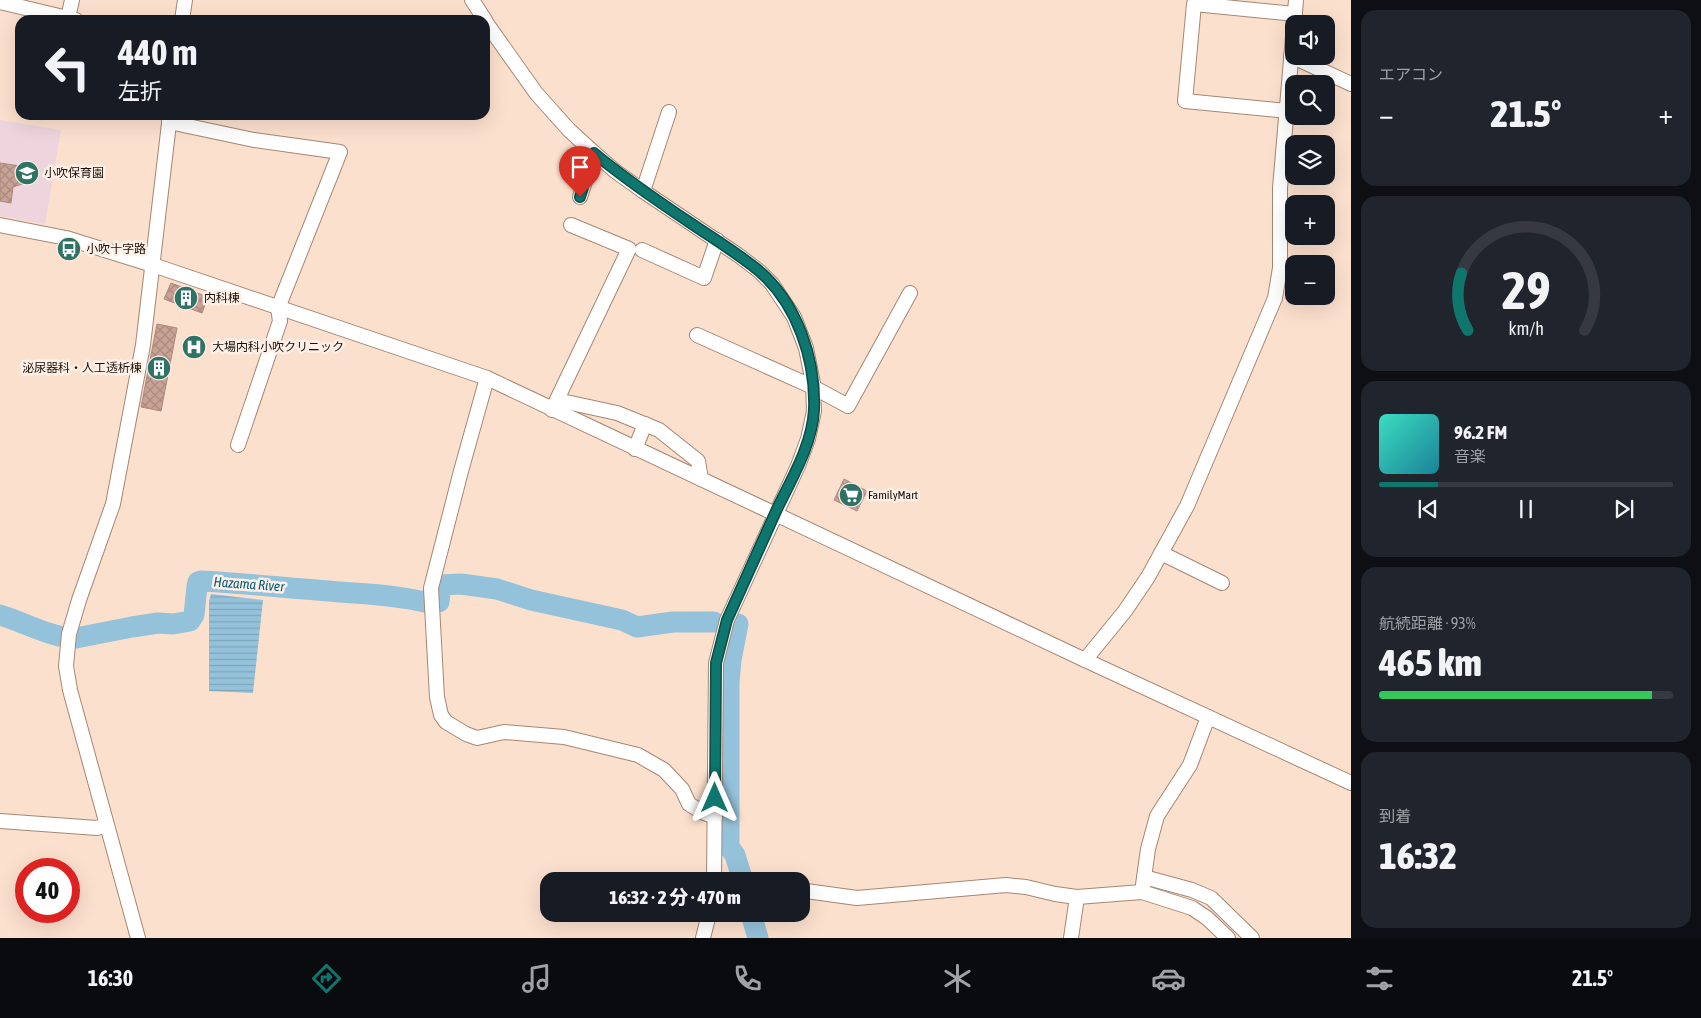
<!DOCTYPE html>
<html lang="ja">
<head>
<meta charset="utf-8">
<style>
  :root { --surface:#171b24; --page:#20242c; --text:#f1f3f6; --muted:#9ea1a6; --line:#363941; --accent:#0f766e }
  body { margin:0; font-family:"Asap Condensed","Noto Sans JP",sans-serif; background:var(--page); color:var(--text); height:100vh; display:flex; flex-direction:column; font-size:19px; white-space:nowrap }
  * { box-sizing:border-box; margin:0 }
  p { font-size:16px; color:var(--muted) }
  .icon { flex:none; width:28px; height:28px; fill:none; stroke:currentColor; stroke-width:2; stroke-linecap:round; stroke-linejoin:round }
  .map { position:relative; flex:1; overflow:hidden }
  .drawer { display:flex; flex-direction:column; gap:10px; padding:10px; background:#0d0f14; width:350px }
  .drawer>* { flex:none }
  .guide { position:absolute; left:15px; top:15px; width:475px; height:105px; border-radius:15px; box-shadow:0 5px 20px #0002; background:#171b24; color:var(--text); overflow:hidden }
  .buttons { position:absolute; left:1285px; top:15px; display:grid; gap:10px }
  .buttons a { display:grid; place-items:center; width:50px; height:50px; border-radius:10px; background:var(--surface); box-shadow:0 5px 20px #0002; font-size:25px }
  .speed { position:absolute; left:15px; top:858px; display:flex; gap:10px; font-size:25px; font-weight:700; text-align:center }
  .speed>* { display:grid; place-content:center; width:65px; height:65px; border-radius:50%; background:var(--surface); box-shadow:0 5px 20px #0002; line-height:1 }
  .speed .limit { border:8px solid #d22; background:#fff; color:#111 }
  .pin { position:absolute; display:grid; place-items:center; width:42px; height:42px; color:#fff; margin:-51px -21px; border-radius:50% 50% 50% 0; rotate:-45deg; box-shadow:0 0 5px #0007 }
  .pin .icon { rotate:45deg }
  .me { position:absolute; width:55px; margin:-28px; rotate:0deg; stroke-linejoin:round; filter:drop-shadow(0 0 4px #0008) }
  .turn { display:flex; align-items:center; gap:18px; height:105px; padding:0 20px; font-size:22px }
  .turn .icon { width:65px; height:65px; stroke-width:2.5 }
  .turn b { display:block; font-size:35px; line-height:42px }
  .big { font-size:38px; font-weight:800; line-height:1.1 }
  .drawer .tile { flex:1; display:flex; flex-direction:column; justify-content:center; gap:8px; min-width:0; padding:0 18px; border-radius:15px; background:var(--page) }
  .drawer .dial { align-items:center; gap:0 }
  .dial svg { height:130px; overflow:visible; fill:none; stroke:var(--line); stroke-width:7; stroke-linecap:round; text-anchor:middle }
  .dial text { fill:var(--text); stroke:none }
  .song { display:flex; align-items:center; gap:15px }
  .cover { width:60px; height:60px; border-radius:8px; background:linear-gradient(135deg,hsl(170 70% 55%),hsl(190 70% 35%)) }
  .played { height:5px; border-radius:2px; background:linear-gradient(90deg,var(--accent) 20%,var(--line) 20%) }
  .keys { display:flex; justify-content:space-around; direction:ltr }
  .heat { display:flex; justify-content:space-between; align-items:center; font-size:28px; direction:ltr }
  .charge { height:8px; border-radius:4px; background:linear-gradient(90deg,#34c759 93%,var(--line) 0) }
  .trip { position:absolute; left:540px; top:872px; width:270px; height:50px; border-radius:15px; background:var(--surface); box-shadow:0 5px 20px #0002; font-weight:800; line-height:50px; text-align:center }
  .dock { display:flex; height:80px; justify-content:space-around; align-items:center; background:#090b0e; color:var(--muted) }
  .dock .icon { width:35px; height:35px }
  .dock .selected { color:var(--accent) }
  .dock b { font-size:22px; color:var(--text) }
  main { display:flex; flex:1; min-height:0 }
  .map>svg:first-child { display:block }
  .education { fill:#eed4dd }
  .water { fill:url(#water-rules) }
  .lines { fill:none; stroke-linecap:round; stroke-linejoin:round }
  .river { stroke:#94c2da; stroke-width:21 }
  .building { fill:url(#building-cross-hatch); stroke:#ae887c }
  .minor-casing { stroke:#a68672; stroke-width:16 }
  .minor { stroke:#fff; stroke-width:14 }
  .route-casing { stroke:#0a4d48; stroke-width:12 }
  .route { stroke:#0f766e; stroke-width:9 }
  .labels { text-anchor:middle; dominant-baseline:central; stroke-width:5; stroke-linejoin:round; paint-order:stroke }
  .poi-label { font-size:12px; fill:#190e06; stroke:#fff0e7; text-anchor:start }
  .water-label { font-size:14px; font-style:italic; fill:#005b7b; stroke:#fff0e7 }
</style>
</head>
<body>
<main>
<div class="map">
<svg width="1351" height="938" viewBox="0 0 1351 938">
  <defs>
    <pattern id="water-rules" width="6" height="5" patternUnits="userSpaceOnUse" patternTransform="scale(1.25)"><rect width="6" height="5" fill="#94c2da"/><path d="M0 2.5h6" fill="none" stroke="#7fa6ba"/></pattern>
    <pattern id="building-cross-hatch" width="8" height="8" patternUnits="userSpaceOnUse" patternTransform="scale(1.25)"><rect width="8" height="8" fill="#c8a295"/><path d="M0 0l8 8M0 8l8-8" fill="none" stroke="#ab8a7f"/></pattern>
  </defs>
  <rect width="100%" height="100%" fill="#fce0ce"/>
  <polygon class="education" points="0,120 61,130 45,224 0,216"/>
  <polygon class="water" points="211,594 263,600 253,693 209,691 209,601"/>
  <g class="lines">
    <g class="river">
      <polyline points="437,602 439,602 441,585 461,584 497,589 531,600 622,620 637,627 673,622 714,622"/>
      <path d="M0,615C20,621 38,631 59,636"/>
      <polyline points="734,624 738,624 731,660 729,682 729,847 735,855 743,881"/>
      <path d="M76,638L132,627L158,623L173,624L190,621L194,615L197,586L198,582L201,581C244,583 286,588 329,591C362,594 391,594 425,602"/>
      <polyline points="751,914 758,938"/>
    </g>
  </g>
  <g class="building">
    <polygon points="0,163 27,167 25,183 13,187 11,203 0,201"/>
    <polygon points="171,283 208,297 202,313 164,299"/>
    <polygon points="157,324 177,328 161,411 141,407"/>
    <polygon points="844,479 867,491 857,511 834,500"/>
  </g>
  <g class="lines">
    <g class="minor-casing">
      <g id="minor">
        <polyline points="472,0 485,20"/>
        <polyline points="0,2 76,20"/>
        <polyline points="68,18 72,0"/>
        <polyline points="182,20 185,0"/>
        <polyline points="485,21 536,93 569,130 592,151 615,171 643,191 738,255 759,271 772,284 794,317 806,348 813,383 814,411 808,439 798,466 727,620 716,663 714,881"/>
        <polyline points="1294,23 1296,0"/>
        <polyline points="1291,56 1351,84"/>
        <polyline points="1287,111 1185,101 1194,4 1295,14"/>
        <polyline points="169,122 254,140 340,152 278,308 280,321 238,445"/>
        <polyline points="643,191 669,112"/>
        <polyline points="580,197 594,153"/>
        <polyline points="0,225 66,238 153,265 487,378 1085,660 1351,783"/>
        <polyline points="642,250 704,278 717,240"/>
        <polyline points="697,335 813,387 848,406 910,293"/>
        <polyline points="487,378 461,471 431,588 437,697 441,715 446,722 466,734 477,738 504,732 564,737 638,755 664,770 682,789 689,804 702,812 715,817"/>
        <polyline points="557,400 617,413 659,430 698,461 701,479"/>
        <polyline points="552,410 629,249 571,225"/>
        <polyline points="635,449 645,424"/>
        <polyline points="1161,553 1222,583"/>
        <polyline points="1085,660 1125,611 1148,577 1187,506 1275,298 1280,268 1280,188 1294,25"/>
        <polyline points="0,821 97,828 106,825"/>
        <polyline points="1144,877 1192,890 1211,898 1252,938"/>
        <polyline points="801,891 806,891 857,898 1006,885 1026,887 1055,894 1077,897 1142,892 1192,908 1207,918 1228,938"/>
        <polyline points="1142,892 1148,849 1157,816 1190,765 1208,717"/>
        <polyline points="138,938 70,690 66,666 69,634 79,600 113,504 143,345 170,115"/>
        <polyline points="703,938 709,914"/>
        <polyline points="1071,938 1077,897"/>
      </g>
    </g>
    <use href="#minor" class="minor"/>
  </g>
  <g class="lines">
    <g class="route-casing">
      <path id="route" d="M580,197L594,153C625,179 659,202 692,224C714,239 737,253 758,270C797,303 816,359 814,410C812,445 792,478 777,509C760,546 744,583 727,620L716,663L715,798"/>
    </g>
    <use href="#route" class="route"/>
  </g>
  <defs>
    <g id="school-disc" transform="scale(1.25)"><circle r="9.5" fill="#2f7366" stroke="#fff0e7"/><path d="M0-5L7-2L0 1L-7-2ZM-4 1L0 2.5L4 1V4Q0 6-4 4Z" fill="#fff"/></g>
    <g id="bus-disc" transform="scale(1.25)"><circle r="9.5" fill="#2f7366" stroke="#fff0e7"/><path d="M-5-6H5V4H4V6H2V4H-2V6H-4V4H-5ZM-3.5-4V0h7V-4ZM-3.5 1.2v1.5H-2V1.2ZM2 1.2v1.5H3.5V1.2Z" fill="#fff"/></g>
    <g id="building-disc" transform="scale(1.25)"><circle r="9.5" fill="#2f7366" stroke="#fff0e7"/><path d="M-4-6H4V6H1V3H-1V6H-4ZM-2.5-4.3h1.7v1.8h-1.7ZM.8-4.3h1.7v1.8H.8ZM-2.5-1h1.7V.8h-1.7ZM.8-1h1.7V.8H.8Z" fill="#fff"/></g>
    <g id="hospital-disc" transform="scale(1.25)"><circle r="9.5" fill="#2f7366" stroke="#fff0e7"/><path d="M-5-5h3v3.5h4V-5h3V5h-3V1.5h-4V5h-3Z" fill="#fff"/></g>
    <g id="supermarket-disc" transform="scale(1.25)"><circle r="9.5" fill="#2f7366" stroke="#fff0e7"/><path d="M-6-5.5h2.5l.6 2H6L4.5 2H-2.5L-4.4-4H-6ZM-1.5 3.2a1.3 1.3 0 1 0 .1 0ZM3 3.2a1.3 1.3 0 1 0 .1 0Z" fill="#fff"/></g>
  </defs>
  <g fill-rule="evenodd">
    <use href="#school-disc" x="27" y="173"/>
    <use href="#bus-disc" x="69" y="249"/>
    <use href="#building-disc" x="186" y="298"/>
    <use href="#hospital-disc" x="194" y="347"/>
    <use href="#building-disc" x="159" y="368"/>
    <use href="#supermarket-disc" x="851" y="495"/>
  </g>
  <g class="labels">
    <g class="poi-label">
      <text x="44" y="173">小吹保育園</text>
      <text x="86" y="249">小吹十字路</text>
      <text x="204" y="298">内科棟</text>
      <text x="212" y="347">大場内科小吹クリニック</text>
      <text x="142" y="368" text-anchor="end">泌尿器科・人工透析棟</text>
      <text x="868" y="495">FamilyMart</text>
    </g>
    <g class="water-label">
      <text transform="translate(249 584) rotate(4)">Hazama River</text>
    </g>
  </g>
</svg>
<div class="buttons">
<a><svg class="icon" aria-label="sound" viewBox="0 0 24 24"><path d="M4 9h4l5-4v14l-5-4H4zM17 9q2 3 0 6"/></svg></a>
<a><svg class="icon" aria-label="search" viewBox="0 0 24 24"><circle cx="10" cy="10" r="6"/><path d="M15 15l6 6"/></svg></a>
<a><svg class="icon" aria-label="layers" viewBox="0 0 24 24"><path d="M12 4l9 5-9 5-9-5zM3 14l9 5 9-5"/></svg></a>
<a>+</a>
<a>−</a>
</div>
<div class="speed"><div class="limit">40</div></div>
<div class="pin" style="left:580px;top:197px;background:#d93025"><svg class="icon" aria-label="arrive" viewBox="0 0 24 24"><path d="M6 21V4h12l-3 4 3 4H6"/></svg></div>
<svg class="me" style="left:715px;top:798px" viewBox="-20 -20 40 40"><path d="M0-17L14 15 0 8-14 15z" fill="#0f766e" stroke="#fff" stroke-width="4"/></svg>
<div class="trip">16:32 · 2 分 · 470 m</div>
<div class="guide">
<div class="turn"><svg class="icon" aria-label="left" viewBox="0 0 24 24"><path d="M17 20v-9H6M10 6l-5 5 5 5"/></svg><div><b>440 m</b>左折</div></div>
</div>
</div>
<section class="drawer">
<div class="tile"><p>エアコン</p>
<div class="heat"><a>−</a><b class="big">21.5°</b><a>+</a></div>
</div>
<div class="tile dial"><svg viewBox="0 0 100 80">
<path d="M14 69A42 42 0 1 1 86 69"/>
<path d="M14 69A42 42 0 0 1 10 34" stroke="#0f766e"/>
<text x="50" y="56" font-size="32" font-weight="700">29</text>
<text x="50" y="72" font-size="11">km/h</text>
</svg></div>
<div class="tile">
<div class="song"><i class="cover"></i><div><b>96.2 FM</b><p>音楽</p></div></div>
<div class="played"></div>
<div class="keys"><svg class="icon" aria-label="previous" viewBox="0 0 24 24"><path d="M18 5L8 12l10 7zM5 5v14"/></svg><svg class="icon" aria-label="pause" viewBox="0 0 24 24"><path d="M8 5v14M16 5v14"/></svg><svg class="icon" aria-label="next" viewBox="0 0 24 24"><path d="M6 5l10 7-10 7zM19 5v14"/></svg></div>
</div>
<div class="tile"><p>航続距離 · 93%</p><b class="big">465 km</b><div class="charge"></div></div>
<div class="tile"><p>到着</p><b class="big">16:32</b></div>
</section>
</main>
<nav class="dock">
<b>16:30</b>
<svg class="icon selected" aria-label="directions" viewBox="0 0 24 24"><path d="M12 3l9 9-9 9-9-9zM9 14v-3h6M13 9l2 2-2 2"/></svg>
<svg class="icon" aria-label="music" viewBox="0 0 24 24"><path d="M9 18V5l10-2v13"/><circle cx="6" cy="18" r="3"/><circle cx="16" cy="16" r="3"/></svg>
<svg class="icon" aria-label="phone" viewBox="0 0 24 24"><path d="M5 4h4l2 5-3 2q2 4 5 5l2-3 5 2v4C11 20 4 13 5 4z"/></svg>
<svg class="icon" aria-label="climate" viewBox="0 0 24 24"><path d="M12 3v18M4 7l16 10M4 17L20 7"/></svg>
<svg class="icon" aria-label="car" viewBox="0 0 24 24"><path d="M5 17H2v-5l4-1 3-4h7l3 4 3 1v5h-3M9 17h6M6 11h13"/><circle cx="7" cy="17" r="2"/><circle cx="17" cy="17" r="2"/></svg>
<svg class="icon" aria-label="filters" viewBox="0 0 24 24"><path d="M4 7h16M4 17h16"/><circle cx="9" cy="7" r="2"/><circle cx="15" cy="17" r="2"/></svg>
<b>21.5°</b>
</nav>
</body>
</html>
